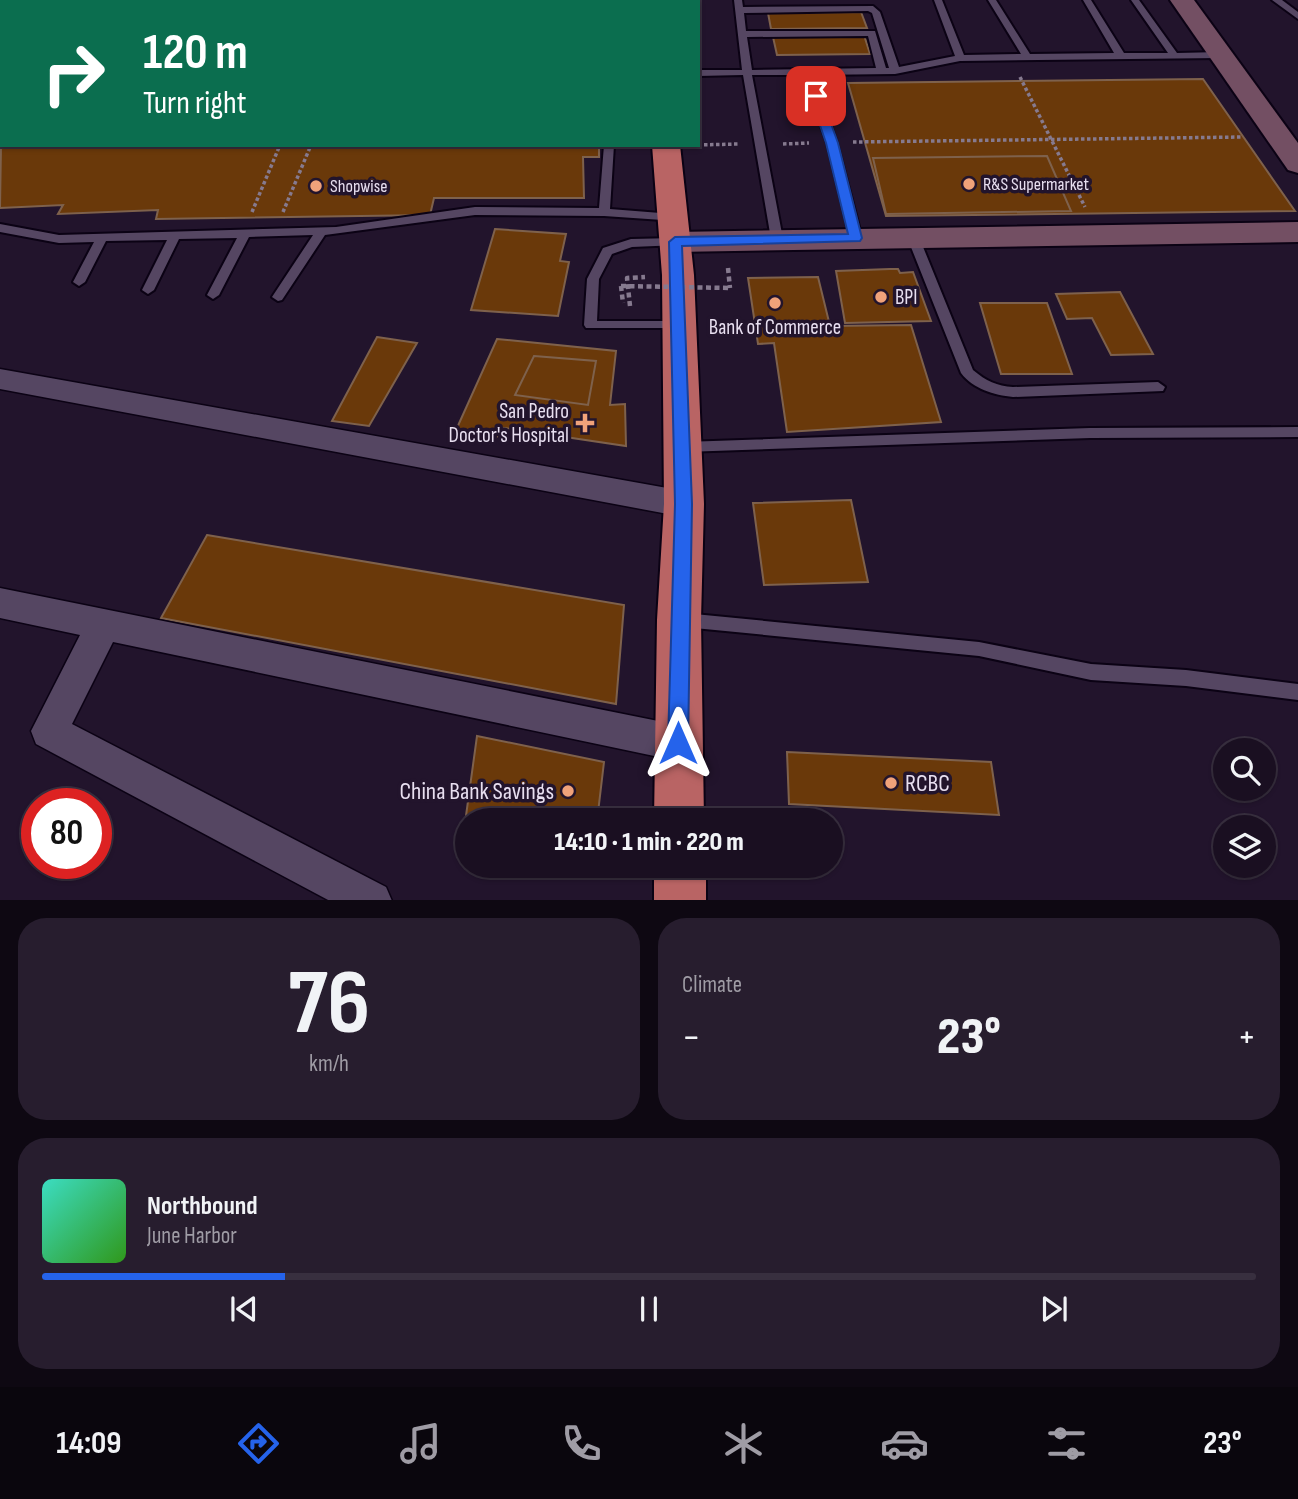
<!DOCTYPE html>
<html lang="en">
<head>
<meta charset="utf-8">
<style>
  :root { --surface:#1a0f21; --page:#271d2e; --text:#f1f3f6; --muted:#9f9ca5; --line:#382f3f; --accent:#2563eb }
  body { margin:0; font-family:"Sofia Sans Condensed",sans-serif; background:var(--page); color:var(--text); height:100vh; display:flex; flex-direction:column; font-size:26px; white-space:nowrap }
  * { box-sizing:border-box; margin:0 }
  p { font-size:23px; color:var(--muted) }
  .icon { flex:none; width:38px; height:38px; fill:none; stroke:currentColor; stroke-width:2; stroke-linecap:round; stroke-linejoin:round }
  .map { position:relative; height:900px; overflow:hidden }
  .panel { display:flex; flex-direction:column; gap:18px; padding:18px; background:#0e0812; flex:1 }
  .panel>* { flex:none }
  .guide { position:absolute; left:0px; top:0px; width:700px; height:147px; box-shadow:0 2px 5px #0004,0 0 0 2px var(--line); background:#0b6e4f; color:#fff; overflow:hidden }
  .controls { position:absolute; left:1213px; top:738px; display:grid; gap:14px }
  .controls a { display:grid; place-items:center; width:63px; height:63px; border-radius:50%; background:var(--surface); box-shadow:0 2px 5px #0004,0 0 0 2px var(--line); font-size:35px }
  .speed { position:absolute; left:21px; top:788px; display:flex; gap:14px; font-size:35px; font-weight:700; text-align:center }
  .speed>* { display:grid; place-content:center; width:91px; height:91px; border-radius:50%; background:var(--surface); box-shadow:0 2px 5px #0004,0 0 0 2px var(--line); line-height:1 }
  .speed .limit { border:10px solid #d22; background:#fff; color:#111 }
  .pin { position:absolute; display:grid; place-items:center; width:60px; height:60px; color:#fff; margin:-30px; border-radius:14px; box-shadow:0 4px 10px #0006 }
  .me { position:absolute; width:77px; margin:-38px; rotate:0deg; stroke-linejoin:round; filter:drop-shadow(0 0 5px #0008) }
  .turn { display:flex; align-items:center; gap:24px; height:147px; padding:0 28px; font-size:32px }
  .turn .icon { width:91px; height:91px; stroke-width:2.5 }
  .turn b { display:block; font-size:49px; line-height:60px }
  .big { font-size:52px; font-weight:800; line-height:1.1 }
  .panel .tile { flex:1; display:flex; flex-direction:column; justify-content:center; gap:10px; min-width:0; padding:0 24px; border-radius:28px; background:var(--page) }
  .panel .dial { align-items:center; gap:0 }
  .dial b { font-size:91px; line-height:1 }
  .song { display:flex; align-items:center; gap:21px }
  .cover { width:84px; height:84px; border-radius:10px; background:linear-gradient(135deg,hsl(170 70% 55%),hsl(110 70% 35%)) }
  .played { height:7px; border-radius:4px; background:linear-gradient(90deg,var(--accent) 20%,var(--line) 20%) }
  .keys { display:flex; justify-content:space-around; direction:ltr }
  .heat { display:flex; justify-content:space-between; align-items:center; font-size:38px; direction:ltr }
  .panel .tiles { flex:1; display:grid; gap:18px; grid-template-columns:1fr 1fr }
  .tile:last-child { grid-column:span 2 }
  .trip { position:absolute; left:455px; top:808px; width:388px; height:70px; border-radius:35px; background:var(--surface); box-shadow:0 2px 5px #0004,0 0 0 2px var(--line); font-weight:800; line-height:70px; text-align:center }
  .menu { display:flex; height:112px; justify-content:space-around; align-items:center; background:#0a060d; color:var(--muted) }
  .menu .icon { width:49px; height:49px }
  .menu .active { color:var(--accent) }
  .menu b { font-size:32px; color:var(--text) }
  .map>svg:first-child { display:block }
  .green { fill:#043d03 }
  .building { fill:#6a390a; stroke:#7e614c; stroke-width:2 }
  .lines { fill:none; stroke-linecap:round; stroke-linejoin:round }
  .lane-casing { stroke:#0b0214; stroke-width:4 }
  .street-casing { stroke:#0b0214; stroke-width:3 }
  .secondary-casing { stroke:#0b0214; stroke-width:4 }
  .highway-casing { stroke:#0b0214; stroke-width:4 }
  .path-far1 { stroke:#867a8f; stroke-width:3.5; stroke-dasharray:3.5 2.5; stroke-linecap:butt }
  .path { stroke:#867a8f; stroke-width:4.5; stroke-dasharray:5 3.5; stroke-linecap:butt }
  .lane { fill:#554662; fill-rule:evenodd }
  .street { fill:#554662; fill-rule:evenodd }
  .secondary { fill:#734f63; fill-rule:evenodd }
  .highway { fill:#b96464; fill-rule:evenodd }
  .path-bridge { stroke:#867a8f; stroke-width:4.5; stroke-dasharray:5 3.5; stroke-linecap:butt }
  .route { fill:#2563eb; stroke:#184099; stroke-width:2 }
  .poi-dot { fill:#f0a27a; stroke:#22142c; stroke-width:2.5 }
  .labels { text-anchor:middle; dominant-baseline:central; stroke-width:7; stroke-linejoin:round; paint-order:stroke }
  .far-poi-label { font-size:18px; fill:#e8dff0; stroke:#22142c; text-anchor:start }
  .poi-label { font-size:21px; fill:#e8dff0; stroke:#22142c; text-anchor:start }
  .near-poi-label { font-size:24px; fill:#e8dff0; stroke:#22142c; text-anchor:start }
</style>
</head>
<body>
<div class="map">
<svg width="1298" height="901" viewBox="0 0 1298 901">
  <rect width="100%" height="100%" fill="#22142c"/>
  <polygon class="green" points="0,0 476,0 2,2 0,60"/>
  <g class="building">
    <polygon points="861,12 867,28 771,29 768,13"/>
    <polygon points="864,35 870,54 777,55 773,37"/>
    <polygon points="1203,79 1295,211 886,216 848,83"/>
    <polygon points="2,83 2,145 599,145 599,157 583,157 584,198 434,198 430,215 156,219 158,210 58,214 63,205 0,208"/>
    <polygon points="1047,156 1071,211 886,214 873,158"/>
    <polygon points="495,229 566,234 560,261 569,262 558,316 471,310"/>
    <polygon points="890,269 898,269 900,273 913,272 931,321 845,323 836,271"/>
    <polygon points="818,277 830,326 911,325 941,422 787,432 774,343 758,344 748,278"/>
    <polygon points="1120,292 1153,354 1111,355 1092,318 1067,319 1056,294"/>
    <polygon points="980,303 1047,303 1072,374 1001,374"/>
    <polygon points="377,337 417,343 369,426 332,421"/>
    <polygon points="497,339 616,351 610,405 625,404 626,446 504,428 491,444 452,439"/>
    <polygon points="534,356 596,361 588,405 515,395"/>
    <polygon points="851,500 868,582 764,585 753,503"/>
    <polygon points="207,535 624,605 616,704 161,618"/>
    <polygon points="477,736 604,762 597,821 467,821 467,824 465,823"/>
    <polygon points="787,752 991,762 999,815 789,804"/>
  </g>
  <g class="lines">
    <g class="lane-casing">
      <g id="lane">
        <path d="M734,0H742L743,7L873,6L880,12L899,67L955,56L934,0H942L964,55L1021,54L988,0H996L1030,54L1114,53L1083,0H1091L1124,53H1168L1131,0H1139L1177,53L1220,52L1225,55L1220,58L960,61L895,74L813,75L837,143L862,238L856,242L850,238L827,143L803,75H752L783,239L777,243L771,239L743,75L698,76V70H742ZM868,11L872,13L889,68H886L875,31H746L744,13ZM868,36L876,68L752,70L747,37Z"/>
        <polygon points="1272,0 1282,0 1298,12 1298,19"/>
        <rect x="0" y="70" width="2" height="6"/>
        <polygon points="604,145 614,145 610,209 673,214 679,218 677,221 604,216 475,215 325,235 282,300 278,301 272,297 313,235 249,237 219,295 213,299 207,295 237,238 179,239 154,290 148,294 142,290 167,240 106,241 85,282 79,286 73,282 94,242 59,243 0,232 0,224 59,235 336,227 475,207 599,208"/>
        <path d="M913,233L919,237L973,370C986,381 997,386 1013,387L1158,382L1165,387L1163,391L1013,397C994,395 973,389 961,373L907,237Z"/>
        <polygon points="675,238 681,242 679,245 632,247 612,254 599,279 597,321 678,321 684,325 682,328 586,328 584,325 587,279 603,248 631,239"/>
        <polygon points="1298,427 1298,437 1090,438 684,452 679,451 677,447 679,443 684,442 1090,428"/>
        <polygon points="684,613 979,642 1091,664 1186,670 1298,684 1298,700 1186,686 1091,680 979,656 684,627 678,625 676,620 678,615"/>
      </g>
    </g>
    <g class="street-casing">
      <g id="street">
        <polygon points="0,369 684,491 695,495 700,504 695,513 684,517 0,389"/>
        <polygon points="0,588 678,725 691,730 696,743 691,756 678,761 113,642 72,724 386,887 392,901 330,901 36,744 31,731 80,635 0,618"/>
      </g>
    </g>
    <g class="secondary-casing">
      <g id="secondary">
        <polygon points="1170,0 1194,0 1298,143 1298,173 1288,170"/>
        <polygon points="1298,222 1298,242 675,252 664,249 659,242 664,235 675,232"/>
      </g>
    </g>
    <g class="highway-casing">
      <g id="highway">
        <rect x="639" y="0" width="24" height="2"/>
        <polygon points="652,145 680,145 694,275 704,504 701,620 704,821 654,821 657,620 664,504 662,275"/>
        <rect x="654" y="866" width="52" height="35"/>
      </g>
    </g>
    <g class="path-far1">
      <polyline points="1020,77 1085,207"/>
      <polyline points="853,142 1243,137"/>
      <polyline points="783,144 809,143"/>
      <polyline points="698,145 739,144"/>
      <polyline points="252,212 280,145"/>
      <polyline points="283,212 311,145"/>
    </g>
    <g class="path">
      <polyline points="728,268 730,288"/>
      <polyline points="621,286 623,303"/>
      <polyline points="630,306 627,278 645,277"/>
    </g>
    <use href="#lane" class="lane"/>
    <use href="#street" class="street"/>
    <use href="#secondary" class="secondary"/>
    <use href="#highway" class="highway"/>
    <polyline class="path-bridge" points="621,286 730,288"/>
  </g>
  <polygon class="route" points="816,92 821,96 838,143 862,238 860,241 682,246 692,504 688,743 685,750 678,753 671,750 668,743 675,504 669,242 675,237 848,234 826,143 810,96"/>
  <g class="poi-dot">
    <circle cx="969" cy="184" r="7"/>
    <circle cx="316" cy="186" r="7"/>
    <circle cx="881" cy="297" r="7"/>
    <circle cx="775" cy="303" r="7"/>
    <path d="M581.5 412.5h7v7h7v7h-7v7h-7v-7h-7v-7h7z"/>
    <circle cx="891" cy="783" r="7"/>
    <circle cx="568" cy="791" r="7"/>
  </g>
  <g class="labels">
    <g class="far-poi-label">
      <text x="983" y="184">R&amp;S Supermarket</text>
      <text x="330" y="186">Shopwise</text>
    </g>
    <g class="poi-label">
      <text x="895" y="297">BPI</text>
      <text x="775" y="327" text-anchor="middle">Bank of Commerce</text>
      <text x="569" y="411" text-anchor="end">San Pedro<tspan x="569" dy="24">Doctor's Hospital</tspan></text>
    </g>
    <g class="near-poi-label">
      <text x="905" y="783">RCBC</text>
      <text x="554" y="791" text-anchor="end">China Bank Savings</text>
    </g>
  </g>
</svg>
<div class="controls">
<a><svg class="icon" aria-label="search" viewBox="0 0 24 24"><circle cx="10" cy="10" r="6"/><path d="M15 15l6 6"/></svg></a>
<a><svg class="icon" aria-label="layers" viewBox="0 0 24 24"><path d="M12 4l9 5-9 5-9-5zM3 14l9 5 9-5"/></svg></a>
</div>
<div class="speed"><div class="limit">80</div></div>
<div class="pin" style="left:816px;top:96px;background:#d93025"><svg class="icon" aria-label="arrive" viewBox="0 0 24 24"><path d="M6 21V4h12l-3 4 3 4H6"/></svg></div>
<svg class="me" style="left:678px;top:743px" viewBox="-20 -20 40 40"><path d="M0-17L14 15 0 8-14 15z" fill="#2563eb" stroke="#fff" stroke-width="4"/></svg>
<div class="trip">14:10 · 1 min · 220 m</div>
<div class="guide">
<div class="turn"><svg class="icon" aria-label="right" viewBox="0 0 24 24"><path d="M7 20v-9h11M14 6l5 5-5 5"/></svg><div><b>120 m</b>Turn right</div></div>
</div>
</div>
<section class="panel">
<div class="tiles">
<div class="tile dial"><b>76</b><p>km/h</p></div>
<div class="tile"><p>Climate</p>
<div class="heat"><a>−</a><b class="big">23°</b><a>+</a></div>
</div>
<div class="tile">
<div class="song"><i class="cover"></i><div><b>Northbound</b><p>June Harbor</p></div></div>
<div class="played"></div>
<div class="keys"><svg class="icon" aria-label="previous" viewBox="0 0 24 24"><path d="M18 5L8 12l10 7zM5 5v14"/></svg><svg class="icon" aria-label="pause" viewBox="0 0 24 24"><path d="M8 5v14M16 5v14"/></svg><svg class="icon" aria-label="next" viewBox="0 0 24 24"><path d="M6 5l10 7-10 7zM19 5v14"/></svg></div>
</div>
</div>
</section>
<nav class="menu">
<b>14:09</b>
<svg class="icon active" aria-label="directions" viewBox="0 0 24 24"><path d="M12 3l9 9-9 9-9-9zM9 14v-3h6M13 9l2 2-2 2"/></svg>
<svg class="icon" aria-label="music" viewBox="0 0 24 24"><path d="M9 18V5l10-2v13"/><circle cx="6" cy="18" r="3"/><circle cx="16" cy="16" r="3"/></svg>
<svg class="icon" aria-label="phone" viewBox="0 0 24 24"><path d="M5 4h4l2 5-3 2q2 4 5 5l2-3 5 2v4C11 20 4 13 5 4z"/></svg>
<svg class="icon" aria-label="climate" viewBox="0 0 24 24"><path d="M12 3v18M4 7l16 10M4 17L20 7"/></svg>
<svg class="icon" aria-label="car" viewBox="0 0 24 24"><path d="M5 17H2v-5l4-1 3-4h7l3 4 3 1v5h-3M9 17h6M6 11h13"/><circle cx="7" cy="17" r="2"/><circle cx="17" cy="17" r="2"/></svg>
<svg class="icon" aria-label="filters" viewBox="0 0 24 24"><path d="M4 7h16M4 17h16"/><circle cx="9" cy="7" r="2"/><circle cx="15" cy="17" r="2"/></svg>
<b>23°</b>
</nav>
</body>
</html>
